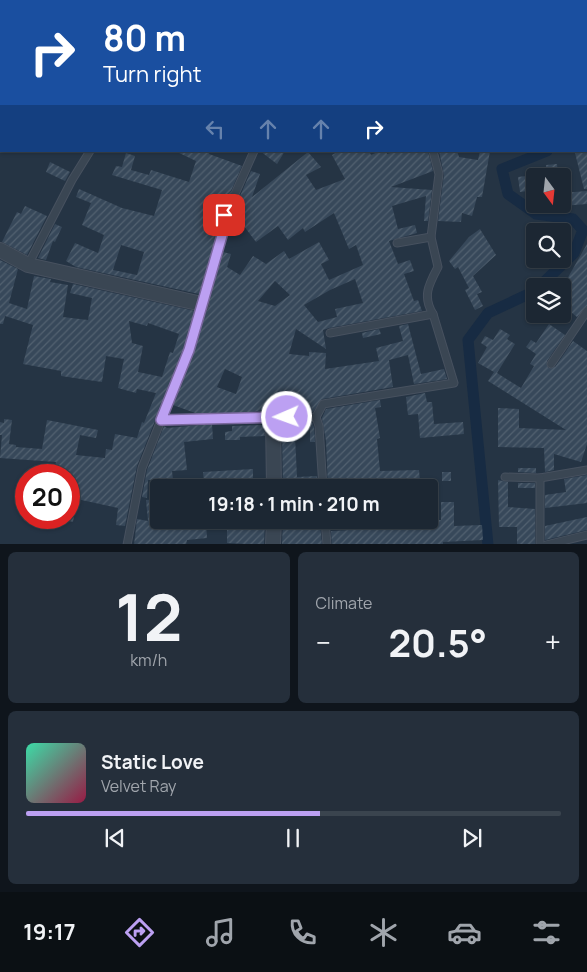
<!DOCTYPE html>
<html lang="en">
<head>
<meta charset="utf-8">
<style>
  :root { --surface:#1c2733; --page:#252f3b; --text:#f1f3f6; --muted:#a0a5ac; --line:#3a444e; --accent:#bca0f2 }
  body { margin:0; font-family:Manrope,sans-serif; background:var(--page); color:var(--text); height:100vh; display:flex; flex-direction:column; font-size:19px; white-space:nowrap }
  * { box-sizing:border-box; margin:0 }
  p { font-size:16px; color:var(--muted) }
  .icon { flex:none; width:28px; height:28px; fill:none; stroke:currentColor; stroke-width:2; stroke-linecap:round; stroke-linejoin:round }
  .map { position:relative; height:544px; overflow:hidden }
  .drawer { display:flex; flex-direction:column; gap:8px; padding:8px; background:#0f151c; flex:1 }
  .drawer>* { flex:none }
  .guide { position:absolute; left:0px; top:0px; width:588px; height:152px; box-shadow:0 1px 4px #0004,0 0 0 1px var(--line); background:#1a4fa0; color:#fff; overflow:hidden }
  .needle { width:32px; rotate:165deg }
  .buttons { position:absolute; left:526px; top:168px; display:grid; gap:10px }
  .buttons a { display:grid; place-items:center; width:45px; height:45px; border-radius:5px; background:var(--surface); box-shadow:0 1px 4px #0004,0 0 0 1px var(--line); font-size:25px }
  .speed { position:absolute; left:15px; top:464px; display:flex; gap:10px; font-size:25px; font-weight:700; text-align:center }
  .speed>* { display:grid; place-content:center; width:65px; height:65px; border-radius:50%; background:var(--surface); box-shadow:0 1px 4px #0004,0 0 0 1px var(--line); line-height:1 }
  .speed .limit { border:8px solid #d22; background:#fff; color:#111 }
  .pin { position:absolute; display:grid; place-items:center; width:42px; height:42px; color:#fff; margin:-21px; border-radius:10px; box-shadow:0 2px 8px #0006 }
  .me { position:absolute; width:55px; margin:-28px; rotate:268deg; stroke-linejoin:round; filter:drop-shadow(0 0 4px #0008) }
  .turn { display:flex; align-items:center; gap:18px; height:105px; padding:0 20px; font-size:22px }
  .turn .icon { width:65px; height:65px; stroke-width:2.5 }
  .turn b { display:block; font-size:35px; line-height:42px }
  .lanes { display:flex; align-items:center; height:48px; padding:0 20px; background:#0003; justify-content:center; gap:25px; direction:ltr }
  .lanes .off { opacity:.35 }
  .big { font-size:38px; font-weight:700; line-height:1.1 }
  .drawer .widget { flex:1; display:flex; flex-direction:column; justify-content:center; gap:8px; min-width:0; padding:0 18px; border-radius:8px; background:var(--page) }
  .drawer .dial { align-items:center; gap:0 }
  .dial b { font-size:65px; line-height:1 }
  .song { display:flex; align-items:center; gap:15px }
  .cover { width:60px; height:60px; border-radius:8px; background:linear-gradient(135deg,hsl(160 70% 55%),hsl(340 70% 35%)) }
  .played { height:5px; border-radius:2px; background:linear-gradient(90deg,var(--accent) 55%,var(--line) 55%) }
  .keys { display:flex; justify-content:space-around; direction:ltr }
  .heat { display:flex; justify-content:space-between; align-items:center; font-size:28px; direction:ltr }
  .drawer .tiles { flex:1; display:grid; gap:8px; grid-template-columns:1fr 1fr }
  .widget:last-child { grid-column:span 2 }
  .trip { position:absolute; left:150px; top:479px; width:288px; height:50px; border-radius:5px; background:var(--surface); box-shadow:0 1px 4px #0004,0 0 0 1px var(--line); font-weight:700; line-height:50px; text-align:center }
  .dock { display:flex; height:80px; justify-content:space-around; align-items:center; background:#0b1014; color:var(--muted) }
  .dock .icon { width:35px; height:35px }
  .dock .current { color:var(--accent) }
  .dock b { font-size:22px; color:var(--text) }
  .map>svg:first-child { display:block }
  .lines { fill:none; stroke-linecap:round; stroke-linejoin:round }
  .canal { stroke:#172b43; stroke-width:11 }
  .building { fill:url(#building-hatch); fill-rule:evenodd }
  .lane-casing { stroke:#47515f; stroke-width:9 }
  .street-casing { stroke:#47515f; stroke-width:16 }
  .lane { stroke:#3a4653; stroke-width:7 }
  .street { stroke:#3a4653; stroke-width:14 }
  .route-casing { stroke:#7a689d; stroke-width:12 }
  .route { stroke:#bca0f2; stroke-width:9 }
</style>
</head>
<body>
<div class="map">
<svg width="587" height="545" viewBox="0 0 587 545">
  <defs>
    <pattern id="building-hatch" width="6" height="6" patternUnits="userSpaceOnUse" patternTransform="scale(1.25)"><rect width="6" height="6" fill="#37485a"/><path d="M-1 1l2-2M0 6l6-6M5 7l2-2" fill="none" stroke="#526170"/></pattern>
  </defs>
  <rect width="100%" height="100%" fill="#253444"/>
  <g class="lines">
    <g class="canal">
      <polyline points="586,138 587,138"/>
      <polyline points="540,286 574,253 583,230 573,219 536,214 508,194 502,169 547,151"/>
      <polyline points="488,545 468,340 488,313 535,291"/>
    </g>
  </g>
  <g class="building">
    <polygon points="587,150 587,189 584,189 575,153"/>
    <path d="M175,151H210L209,154L242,166L231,191L220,203L218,231L199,294L76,267L66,261L75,243L98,253L104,235L82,225L91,203L76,197L79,189L122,208L154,216L162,190L112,175L116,166L122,167L126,153L135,156L131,170L149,175L151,170L189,182L196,161ZM121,245L144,252L137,275L113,270Z"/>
    <polygon points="260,151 285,151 277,164"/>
    <path d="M339,151H369L371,155L380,151H386L387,154L398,151H428L433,171L391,187L432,190L428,221H424L426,196L392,206L398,229L415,225L417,233L389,241L398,264L410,260L414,271L404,274L414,301L418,300L422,311L329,328L323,330L326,349L296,329L289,354L309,356V352L326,353L325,369L379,361L376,348L403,341L399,326L408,324L421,374L444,369L447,379L414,384L408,355L389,360L393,387L322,399L313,412H309V407L288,408V406L245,413L198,414L173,405L194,352L206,312L210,306L209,299L223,252L231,254L227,267L240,275L253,256L266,264L284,251L289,259L319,242L329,260L321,264L329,280L363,265L356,245L349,249L334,213L305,232L303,228L288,240L278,226L256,242L237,217L234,220L229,216L230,206L240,196L251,171L260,174L252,197L308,152L321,167L306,175L316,190L345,179L332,155ZM355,279L363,303L335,309L337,317L318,322L304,305L330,290ZM275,281L290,295L275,306L258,301ZM225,369L242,377L236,394L217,387Z"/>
    <polygon points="439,151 457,151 459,157 478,160 480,151 490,151 482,197 477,197 472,216 462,213 461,222 438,221 444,175"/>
    <polygon points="50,162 70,172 65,181 46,172"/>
    <polygon points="557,164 558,176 548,176 546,165"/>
    <polygon points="535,175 535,190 520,192 518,177"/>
    <polygon points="587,191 587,204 562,206 562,193"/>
    <polygon points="25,206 47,216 27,255 2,242 17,212 21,214"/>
    <polygon points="55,224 62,227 55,242 53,241 46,260 38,258"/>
    <polygon points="480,229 496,255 473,276 482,292 477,294 483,306 475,310 465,290 469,288 458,267 455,269 449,261 469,237"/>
    <polygon points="587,244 587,306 577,317 562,305 562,288"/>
    <path d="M0,260L18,269L9,303L27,309L34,276L51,279L50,282L68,285L63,317L88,320L92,298L70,293L73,284L195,311L184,348L137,466L125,526L116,525L118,508L77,499L73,522L69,521V475H53L56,462L0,458L2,435H0V422L4,423V419L12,420L9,444L16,445V447L42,449L47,420L98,430L96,438L80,435L76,455L105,458L106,449L112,450L115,434L137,438L142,422L144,423L156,393L137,389L136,393L118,388L124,359L106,356L102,382L61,376V371L23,364L33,325L5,316L3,324H0ZM129,321L147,326L148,323L179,334L173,353L170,352L162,377L138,372L143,346L132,343Z"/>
    <polygon points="549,324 565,335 547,361 548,368 555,367 573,341 587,351 587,444 581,462 554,454 554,470 545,472 544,448 498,447 498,408 519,409 519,428 566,430 488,381 494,372 478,363 487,347 481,343 485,336 493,340 500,329 510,335 507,339 515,344 497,373 521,388 534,366 530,364 536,354 526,347 531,340 536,343"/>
    <polygon points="379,329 381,334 363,338 362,333"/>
    <polygon points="425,393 427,402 432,402 434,424 463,422 464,434 420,438 418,414 408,415 406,397"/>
    <polygon points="380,400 381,407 375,408 380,438 377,439 380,471 419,470 420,481 394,481 394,488 328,488 326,441 322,418 326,409"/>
    <polygon points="310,422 312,422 314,427 315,442 310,442"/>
    <polygon points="212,424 213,439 184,442 187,470 172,471 174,488 165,488 163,479 148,480 147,498 142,497 147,470 164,426 167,428"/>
    <polygon points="264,425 265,436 240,437 240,440 225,440 225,432 232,431 232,426"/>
    <polygon points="282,431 289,431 289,436 295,436 297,477 317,476 318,488 285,488 285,485 283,485"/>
    <polygon points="518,468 536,468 536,473 518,472"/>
    <polygon points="253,469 253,487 217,488 216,481 204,482 203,472"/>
    <rect x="442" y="472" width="9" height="9"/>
    <polygon points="587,475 587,503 545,508 545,495 566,492 564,479"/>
    <polygon points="498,480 508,482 508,507 535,509 535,544 517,545 517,527 499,527"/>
    <rect x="518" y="483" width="17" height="5"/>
    <polygon points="159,499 159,520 192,524 206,522 207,538 187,540 186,545 134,545 137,519 148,521 146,500"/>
    <polygon points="441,502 454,502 454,526 482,525 483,540 443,542 443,545 332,545 331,531 371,529 371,520 441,520"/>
    <polygon points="587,517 587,530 545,540 545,526"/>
    <polygon points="227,520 265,520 264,545 227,543"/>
    <polygon points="283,520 285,524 289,523 290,526 320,523 322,545 282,545"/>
  </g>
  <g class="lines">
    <g class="lane-casing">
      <g id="lane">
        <polyline points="373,0 374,1"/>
        <polyline points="172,1 172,0"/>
        <polyline points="299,1 299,0"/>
        <polyline points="397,243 431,237"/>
        <polyline points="28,265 72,180 90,151"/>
        <polyline points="330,333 433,314"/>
        <polyline points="551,364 587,311"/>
        <polyline points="316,417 319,426 323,488"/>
        <path d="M161,420L316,417L323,404L454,383L433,314C422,296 429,284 438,267L431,237L439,174L433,151"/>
        <polyline points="505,477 540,478 587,470"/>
        <polyline points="325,520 327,545"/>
        <polyline points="127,545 142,468 189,350 223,232 225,204 235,194 254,151"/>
        <polyline points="540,545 540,478"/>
        <polyline points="546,545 587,535"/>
      </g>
    </g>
    <g class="street-casing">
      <g id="street">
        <polyline points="42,1 43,0"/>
        <polyline points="0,250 28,265 202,304"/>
        <polyline points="273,418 274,488"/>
        <polyline points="273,545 274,520"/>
      </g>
    </g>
    <use href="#lane" class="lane"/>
    <use href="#street" class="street"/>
  </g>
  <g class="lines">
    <g class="route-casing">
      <polyline id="route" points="224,215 223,232 189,350 161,420 287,417"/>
    </g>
    <use href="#route" class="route"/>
  </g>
</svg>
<div class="buttons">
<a><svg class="needle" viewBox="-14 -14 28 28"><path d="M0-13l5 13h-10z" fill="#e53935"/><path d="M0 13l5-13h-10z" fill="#a0a5ac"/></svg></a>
<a><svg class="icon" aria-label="search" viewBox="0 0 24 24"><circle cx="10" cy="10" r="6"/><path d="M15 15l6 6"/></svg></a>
<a><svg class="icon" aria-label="layers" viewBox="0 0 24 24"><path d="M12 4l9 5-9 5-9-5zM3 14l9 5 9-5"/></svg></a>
</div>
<div class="speed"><div class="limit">20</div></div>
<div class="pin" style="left:224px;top:215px;background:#d93025"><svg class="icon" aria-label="arrive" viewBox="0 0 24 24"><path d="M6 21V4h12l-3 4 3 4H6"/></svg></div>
<svg class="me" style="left:287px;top:417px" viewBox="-20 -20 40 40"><circle r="17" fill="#bca0f2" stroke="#fff" stroke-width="3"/><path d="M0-11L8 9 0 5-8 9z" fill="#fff"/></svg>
<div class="trip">19:18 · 1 min · 210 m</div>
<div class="guide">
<div class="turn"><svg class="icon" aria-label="right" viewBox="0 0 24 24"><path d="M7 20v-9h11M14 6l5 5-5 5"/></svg><div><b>80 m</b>Turn right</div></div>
<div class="lanes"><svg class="icon off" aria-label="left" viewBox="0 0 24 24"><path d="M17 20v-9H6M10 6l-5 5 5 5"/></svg><svg class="icon off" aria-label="ahead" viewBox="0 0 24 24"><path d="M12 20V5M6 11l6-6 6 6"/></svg><svg class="icon off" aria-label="ahead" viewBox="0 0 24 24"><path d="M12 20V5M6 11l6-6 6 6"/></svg><svg class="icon" aria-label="right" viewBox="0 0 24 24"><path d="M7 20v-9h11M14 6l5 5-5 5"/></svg></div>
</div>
</div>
<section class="drawer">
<div class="tiles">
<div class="widget dial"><b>12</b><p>km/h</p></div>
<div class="widget"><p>Climate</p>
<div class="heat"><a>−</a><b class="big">20.5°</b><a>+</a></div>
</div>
<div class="widget">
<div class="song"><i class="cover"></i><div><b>Static Love</b><p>Velvet Ray</p></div></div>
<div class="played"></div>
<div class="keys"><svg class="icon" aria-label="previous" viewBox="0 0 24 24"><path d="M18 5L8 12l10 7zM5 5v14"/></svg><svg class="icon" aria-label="pause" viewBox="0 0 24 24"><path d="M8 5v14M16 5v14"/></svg><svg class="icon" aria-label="next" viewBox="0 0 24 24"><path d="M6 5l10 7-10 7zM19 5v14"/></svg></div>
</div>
</div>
</section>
<nav class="dock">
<b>19:17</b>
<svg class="icon current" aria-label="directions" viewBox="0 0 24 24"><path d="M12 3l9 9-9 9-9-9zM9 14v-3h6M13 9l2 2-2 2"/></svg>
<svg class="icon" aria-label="music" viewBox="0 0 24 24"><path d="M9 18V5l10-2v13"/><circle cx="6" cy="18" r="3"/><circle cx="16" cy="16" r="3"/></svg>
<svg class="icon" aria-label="phone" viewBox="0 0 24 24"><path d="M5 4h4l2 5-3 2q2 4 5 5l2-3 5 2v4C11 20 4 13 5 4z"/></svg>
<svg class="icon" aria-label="climate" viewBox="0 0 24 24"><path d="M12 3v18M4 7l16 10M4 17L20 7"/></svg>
<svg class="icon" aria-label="car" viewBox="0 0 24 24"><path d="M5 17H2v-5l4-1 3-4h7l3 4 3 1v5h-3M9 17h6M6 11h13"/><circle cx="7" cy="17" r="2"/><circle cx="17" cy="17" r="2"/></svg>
<svg class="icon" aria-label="filters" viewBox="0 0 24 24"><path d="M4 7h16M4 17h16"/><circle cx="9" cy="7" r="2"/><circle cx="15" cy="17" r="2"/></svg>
</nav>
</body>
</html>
